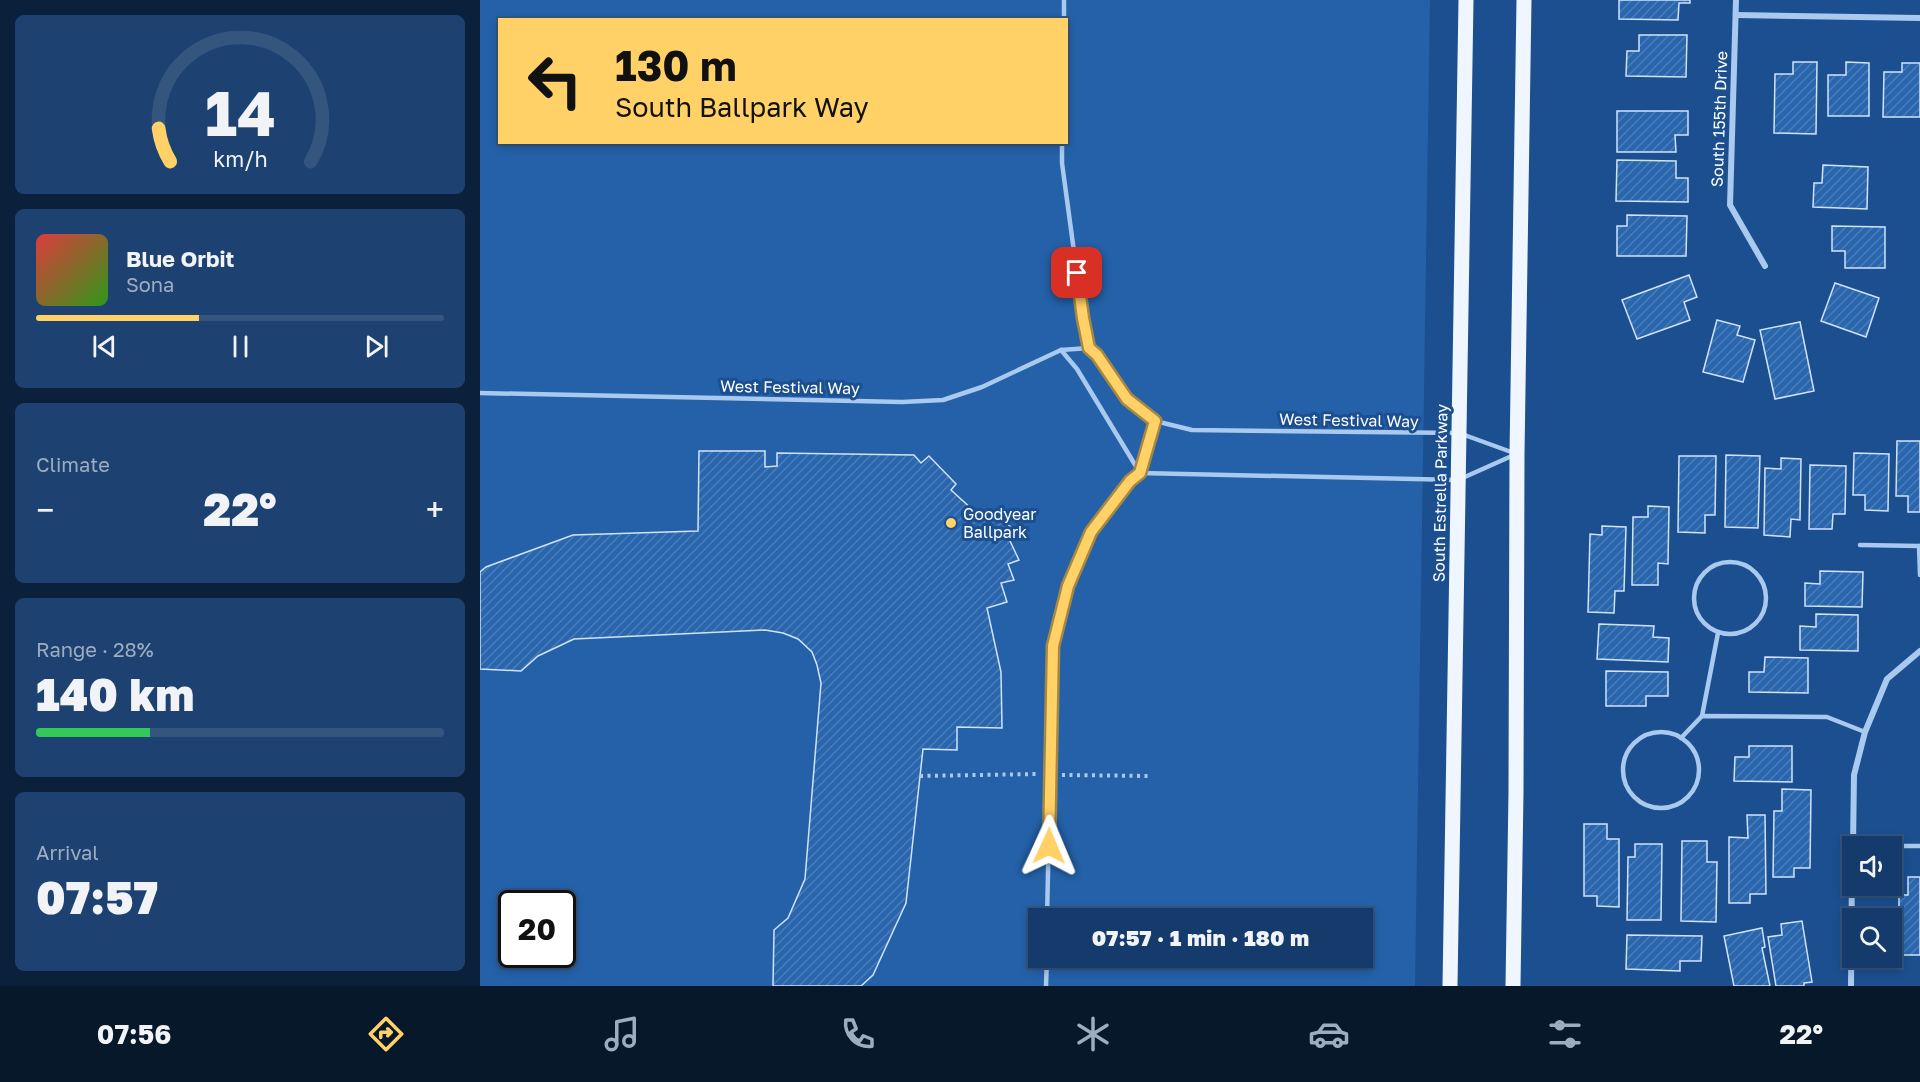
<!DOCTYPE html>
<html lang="en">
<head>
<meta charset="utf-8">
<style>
  :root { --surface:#143b6b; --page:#1d4271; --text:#f1f3f6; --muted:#9dadc1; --line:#33557e; --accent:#ffd166 }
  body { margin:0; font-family:"Golos Text",sans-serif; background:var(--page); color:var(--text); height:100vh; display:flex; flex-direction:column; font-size:22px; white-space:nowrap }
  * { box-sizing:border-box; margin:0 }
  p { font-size:20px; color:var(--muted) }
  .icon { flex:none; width:33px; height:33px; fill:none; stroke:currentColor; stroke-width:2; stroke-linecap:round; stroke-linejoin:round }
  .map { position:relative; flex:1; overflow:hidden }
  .drawer { display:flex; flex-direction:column; gap:15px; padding:15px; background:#0b203b; width:480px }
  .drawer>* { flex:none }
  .hud { position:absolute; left:18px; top:18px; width:570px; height:126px; border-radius:0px; box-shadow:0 3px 9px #0003,0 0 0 2px var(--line); background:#ffd166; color:#111; overflow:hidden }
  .controls { position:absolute; left:1362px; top:836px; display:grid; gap:12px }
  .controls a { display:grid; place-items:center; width:60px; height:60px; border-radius:0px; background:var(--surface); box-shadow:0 3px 9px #0003,0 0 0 2px var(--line); font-size:30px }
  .speed { position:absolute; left:18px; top:890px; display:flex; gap:12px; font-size:30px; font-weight:700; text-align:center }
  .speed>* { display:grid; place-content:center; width:78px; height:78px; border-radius:50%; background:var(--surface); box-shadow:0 3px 9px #0003,0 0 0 2px var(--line); line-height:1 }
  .speed .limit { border:3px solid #111; border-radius:9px; background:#fff; color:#111 }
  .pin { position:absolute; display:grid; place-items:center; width:51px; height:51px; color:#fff; margin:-26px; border-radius:12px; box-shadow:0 3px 9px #0006 }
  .me { position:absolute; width:66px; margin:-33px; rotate:1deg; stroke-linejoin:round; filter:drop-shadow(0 0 4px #0008) }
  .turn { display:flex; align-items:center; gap:21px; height:126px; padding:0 18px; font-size:27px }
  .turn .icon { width:78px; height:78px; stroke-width:2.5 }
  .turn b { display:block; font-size:42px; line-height:51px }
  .big { font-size:45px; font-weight:800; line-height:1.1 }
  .drawer .widget { flex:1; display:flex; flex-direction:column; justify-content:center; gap:9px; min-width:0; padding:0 21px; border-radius:9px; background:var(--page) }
  .drawer .dial { align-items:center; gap:0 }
  .dial svg { height:156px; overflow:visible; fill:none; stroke:var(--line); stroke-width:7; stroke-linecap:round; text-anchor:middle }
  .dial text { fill:var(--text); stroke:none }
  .song { display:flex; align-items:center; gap:18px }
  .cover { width:72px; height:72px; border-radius:9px; background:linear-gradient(135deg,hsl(0 70% 55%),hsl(110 70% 35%)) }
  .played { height:6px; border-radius:3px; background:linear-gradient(90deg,var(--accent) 40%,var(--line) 40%) }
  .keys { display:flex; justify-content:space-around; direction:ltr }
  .heat { display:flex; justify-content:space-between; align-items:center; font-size:33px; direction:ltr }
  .charge { height:9px; border-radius:4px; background:linear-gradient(90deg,#34c759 28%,var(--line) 0) }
  .trip { position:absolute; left:548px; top:908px; width:345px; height:60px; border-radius:0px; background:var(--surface); box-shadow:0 3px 9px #0003,0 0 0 2px var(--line); font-weight:800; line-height:60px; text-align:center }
  .dock { display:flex; height:96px; justify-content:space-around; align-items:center; background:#08182b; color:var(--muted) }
  .dock .icon { width:42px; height:42px }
  .dock .active { color:var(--accent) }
  .dock b { font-size:27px; color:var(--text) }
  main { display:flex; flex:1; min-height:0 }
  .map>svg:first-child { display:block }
  .pitch { fill:#2461a8; fill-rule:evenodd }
  .building { fill:url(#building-hatch); stroke:#cfe3fa; stroke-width:1.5 }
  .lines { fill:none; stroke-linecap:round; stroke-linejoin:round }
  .path { stroke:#a9c9ee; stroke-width:4; stroke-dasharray:3 4.5; stroke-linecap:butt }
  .lane { stroke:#a9c9ee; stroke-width:4.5 }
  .street { stroke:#a9c9ee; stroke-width:6 }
  .primary { stroke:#f0f6ff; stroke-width:15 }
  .route-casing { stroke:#a68842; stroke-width:15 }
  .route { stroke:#ffd166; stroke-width:10 }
  .poi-dot { fill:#ffd166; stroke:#1b4f8f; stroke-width:2 }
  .labels { text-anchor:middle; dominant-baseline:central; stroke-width:6; stroke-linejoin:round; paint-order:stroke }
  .street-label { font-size:16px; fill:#fff; stroke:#1b4f8f }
  .poi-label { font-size:16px; fill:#fff; stroke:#1b4f8f; text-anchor:start }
</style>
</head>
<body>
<main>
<section class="drawer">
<div class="widget dial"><svg viewBox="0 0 100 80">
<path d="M14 69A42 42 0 1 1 86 69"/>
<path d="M14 69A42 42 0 0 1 8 52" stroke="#ffd166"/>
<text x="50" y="56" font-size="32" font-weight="700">14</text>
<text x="50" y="72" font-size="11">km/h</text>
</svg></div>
<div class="widget">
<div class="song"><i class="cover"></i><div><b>Blue Orbit</b><p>Sona</p></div></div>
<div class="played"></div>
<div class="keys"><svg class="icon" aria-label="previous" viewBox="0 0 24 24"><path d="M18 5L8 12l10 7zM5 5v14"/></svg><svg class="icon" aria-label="pause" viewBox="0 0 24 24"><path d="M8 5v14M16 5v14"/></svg><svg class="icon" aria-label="next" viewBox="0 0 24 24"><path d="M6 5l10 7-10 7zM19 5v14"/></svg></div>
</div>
<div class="widget"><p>Climate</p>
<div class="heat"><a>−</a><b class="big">22°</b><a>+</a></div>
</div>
<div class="widget"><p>Range · 28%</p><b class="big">140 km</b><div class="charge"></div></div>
<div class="widget"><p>Arrival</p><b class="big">07:57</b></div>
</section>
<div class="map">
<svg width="1440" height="986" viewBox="0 0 1440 986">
  <defs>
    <pattern id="building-hatch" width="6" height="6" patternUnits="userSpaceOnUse" patternTransform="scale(1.5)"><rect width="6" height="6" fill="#2a66ad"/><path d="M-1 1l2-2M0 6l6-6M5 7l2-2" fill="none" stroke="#4a7db9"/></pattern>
  </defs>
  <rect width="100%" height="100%" fill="#1b4f8f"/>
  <path class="pitch" d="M0,0H950L935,986H0ZM20,20H586V142H20ZM32,903H82V954H32ZM558,918H882V957H558Z"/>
  <g class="building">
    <polygon points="1139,0 1210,0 1210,3 1199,3 1198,20 1139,19"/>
    <polygon points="1159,35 1207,35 1206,77 1146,76 1147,51 1159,51"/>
    <polygon points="1313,62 1337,62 1336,134 1294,133 1295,74 1313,74"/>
    <polygon points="1366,62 1389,63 1389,116 1348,116 1348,75 1366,75"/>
    <polygon points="1422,63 1440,63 1440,117 1403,117 1404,72 1422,72"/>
    <polygon points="1137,111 1208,111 1208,135 1195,135 1196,152 1137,152"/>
    <polygon points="1137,160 1196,161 1196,178 1208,178 1208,202 1136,201"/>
    <polygon points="1343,165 1388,167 1387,209 1333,207 1334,183 1342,183"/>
    <polygon points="1147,215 1207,216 1206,256 1137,256 1137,226 1147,226"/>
    <polygon points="1352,226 1405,227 1405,268 1365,268 1365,251 1352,251"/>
    <polygon points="1209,275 1217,297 1204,302 1210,320 1157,339 1142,300"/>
    <polygon points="1355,283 1399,298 1386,337 1341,321"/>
    <polygon points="1237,320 1260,326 1257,335 1275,340 1263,382 1223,372"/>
    <polygon points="1320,322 1334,391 1295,399 1280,330"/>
    <polygon points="1417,441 1440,441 1440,512 1428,512 1428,496 1416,496"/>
    <polygon points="219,451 285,451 285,467 297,466 297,453 434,455 441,463 449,456 476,484 471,490 505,521 515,512 538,534 530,541 539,560 528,564 534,580 521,583 527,602 507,608 521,672 522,728 477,727 477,750 443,749 426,903 393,975 381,986 293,986 294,930 308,918 325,879 341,683 337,665 332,652 318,639 303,633 285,630 94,639 58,656 41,671 0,669 0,572 6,567 93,535 218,531"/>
    <polygon points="1374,453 1409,454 1408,511 1385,510 1385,495 1373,495"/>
    <polygon points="1246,455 1280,456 1278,528 1245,527"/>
    <polygon points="1199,456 1236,456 1235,515 1225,515 1225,533 1198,532"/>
    <polygon points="1301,458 1321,459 1320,520 1311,519 1310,537 1284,535 1285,468 1301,469"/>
    <polygon points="1330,465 1366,466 1365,514 1353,514 1352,529 1329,529"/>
    <polygon points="1168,506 1189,507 1188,564 1178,563 1178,585 1152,585 1153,517 1168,517"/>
    <polygon points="1122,526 1146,527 1144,591 1135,591 1134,613 1108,612 1110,534 1122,535"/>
    <polygon points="1340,571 1383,572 1382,607 1325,606 1325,583 1340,584"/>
    <polygon points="1336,614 1378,615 1378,651 1320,650 1320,626 1336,627"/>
    <polygon points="1119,624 1174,626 1173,637 1189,638 1188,662 1117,659"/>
    <polygon points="1285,657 1328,658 1328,693 1269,692 1269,672 1284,672"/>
    <polygon points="1126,671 1188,672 1188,696 1166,696 1166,706 1126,706"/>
    <polygon points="1269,746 1312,746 1312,782 1254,781 1255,757 1269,757"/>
    <polygon points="1302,789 1331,790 1330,868 1314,868 1314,877 1293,877 1294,811 1302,811"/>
    <polygon points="1267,815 1285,815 1286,894 1270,894 1270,903 1249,903 1249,837 1268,838"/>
    <polygon points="1104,824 1127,824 1127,839 1139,839 1139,907 1117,906 1117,896 1104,896"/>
    <polygon points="1202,841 1227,841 1227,862 1237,862 1236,922 1201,921"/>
    <polygon points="1155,844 1182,844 1181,920 1147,920 1148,857 1155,857"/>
    <polygon points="1428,877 1440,877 1440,955 1419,955 1419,895 1428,895"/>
    <polygon points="1322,921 1332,982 1324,983 1324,986 1296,986 1288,937 1302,935 1301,924"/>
    <polygon points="1282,928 1285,947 1282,948 1290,986 1254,986 1244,936"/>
    <polygon points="1147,935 1222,936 1221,961 1200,961 1200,971 1146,969"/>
  </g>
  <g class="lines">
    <g class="path">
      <polyline points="582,775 671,776"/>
      <polyline points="440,776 556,774"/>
    </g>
    <g class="lane">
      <polyline points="584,20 584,0"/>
      <polyline points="582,142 582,163 603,318 609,348 617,355 647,399 675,421 712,430 979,433 1034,453"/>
      <polyline points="581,350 597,369 660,473 978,480 1034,455"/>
      <polyline points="0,393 422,402 463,400 502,387 581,350 609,348"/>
      <polyline points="1380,545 1440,546"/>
      <polyline points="1439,546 1440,575"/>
      <circle cx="1250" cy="598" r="36"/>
      <polyline points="1222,716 1238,633"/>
      <circle cx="1181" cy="770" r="38"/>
      <polyline points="1201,738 1222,716 1347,717 1385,732"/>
      <polyline points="1373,846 1440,846"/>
      <polyline points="567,918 573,646 588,586 611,532 650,481 660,473 675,421"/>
      <polyline points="566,986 567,957"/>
    </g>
    <g class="street">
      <polyline points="1256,0 1250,205 1285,266"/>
      <polyline points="1256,15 1440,18"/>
      <polyline points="1373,846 1374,775 1385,732 1407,679 1440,651"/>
      <polyline points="1371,986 1372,862"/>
    </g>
    <g class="primary">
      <polyline points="970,986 986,0"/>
      <polyline points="1033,986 1036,792 1037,454 1044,0"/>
    </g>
  </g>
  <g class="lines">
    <g class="route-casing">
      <polyline id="route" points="569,846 573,646 588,586 611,532 650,481 660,473 675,421 647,399 617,355 609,348 603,318 597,273"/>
    </g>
    <use href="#route" class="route"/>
  </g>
  <circle class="poi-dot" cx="471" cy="523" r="6"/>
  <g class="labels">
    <g class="street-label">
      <text transform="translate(1239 119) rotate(-88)">South 155th Drive</text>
      <text transform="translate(310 387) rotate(1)">West Festival Way</text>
      <text transform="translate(869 420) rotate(1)">West Festival Way</text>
      <text transform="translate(960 493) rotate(-89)">South Estrella Parkway</text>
    </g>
    <g class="poi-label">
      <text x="483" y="514">Goodyear<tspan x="483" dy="18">Ballpark</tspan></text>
    </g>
  </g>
</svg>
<div class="controls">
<a><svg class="icon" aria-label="sound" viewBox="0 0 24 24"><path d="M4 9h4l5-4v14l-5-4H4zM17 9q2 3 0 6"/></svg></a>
<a><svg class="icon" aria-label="search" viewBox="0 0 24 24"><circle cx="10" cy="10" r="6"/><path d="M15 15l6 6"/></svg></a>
</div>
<div class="speed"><div class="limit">20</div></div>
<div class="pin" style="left:597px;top:273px;background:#d93025"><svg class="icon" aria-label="arrive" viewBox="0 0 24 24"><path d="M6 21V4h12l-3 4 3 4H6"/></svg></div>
<svg class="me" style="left:569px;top:846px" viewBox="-20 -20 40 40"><path d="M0-17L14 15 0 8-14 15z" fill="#ffd166" stroke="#fff" stroke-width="4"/></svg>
<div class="trip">07:57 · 1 min · 180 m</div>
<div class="hud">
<div class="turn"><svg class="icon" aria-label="left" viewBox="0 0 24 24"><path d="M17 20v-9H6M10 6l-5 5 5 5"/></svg><div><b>130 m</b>South Ballpark Way</div></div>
</div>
</div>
</main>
<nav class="dock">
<b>07:56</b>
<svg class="icon active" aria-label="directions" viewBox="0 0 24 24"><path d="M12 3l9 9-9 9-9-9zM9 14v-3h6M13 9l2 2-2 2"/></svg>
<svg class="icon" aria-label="music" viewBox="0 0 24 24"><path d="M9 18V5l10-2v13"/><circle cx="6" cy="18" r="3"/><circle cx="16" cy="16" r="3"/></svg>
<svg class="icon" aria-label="phone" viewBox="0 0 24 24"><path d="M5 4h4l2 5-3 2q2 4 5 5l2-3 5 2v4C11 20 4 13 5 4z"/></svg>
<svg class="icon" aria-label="climate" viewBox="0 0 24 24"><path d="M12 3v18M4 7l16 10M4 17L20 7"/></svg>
<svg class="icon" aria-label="car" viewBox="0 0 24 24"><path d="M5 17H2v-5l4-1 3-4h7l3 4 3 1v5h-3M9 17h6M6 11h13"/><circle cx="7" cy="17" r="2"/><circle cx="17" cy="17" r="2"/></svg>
<svg class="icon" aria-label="filters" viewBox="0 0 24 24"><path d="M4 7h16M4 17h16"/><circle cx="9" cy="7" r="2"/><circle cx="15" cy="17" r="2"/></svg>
<b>22°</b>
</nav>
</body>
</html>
